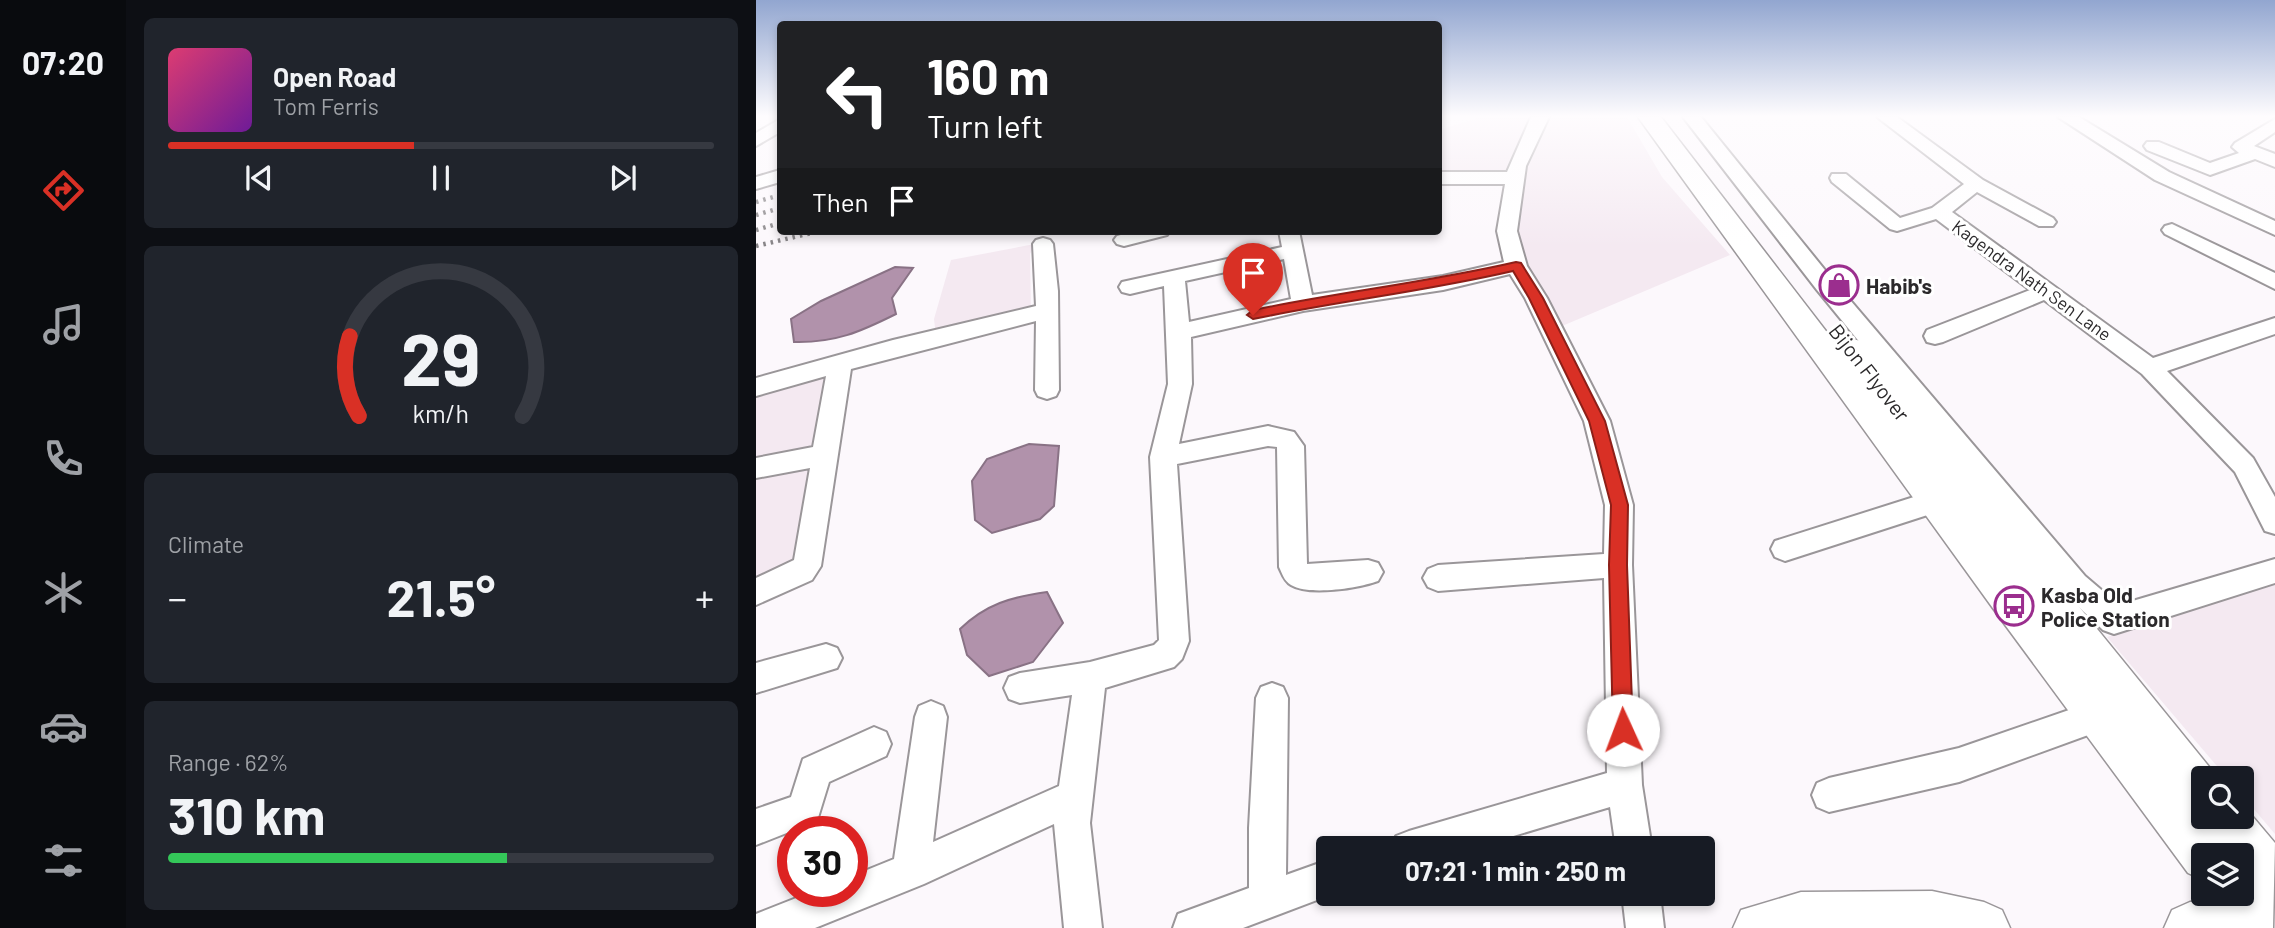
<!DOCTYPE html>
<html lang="en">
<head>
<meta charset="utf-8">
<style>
  :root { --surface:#171b24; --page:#20242c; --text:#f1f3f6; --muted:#9ea1a6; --line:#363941; --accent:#d93025 }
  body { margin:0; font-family:Barlow,sans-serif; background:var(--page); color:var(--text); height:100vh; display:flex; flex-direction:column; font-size:26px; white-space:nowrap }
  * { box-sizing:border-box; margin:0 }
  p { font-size:23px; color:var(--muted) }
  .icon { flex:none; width:38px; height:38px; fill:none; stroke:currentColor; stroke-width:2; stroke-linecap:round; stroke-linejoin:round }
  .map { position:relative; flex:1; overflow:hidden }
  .sheet { display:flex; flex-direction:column; gap:18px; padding:18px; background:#0d0f14; width:630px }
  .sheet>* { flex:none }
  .guide { position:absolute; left:21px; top:21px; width:665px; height:214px; border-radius:7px; box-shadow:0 4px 10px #0003; background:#202124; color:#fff; overflow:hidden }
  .controls { position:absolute; left:1435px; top:766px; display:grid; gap:14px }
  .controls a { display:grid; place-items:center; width:63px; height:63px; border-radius:7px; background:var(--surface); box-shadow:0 4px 10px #0003; font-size:35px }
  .speed { position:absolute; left:21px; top:816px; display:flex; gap:14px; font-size:35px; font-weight:700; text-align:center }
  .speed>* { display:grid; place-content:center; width:91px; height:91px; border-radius:50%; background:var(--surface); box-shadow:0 4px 10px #0003; line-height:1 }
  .speed .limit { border:10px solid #d22; background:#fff; color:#111 }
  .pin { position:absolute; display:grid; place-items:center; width:60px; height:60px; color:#fff; margin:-72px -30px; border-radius:50% 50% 50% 0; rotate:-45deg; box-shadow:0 0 7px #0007 }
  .pin .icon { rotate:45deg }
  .me { position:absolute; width:77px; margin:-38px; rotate:358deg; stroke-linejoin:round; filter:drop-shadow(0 0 5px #0008) }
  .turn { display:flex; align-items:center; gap:24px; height:147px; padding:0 35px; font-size:32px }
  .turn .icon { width:91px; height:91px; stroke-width:2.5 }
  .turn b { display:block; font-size:49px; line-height:60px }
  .then { display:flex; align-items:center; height:66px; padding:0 35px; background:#0003; gap:14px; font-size:26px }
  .big { font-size:52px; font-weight:700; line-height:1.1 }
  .sheet .tile { flex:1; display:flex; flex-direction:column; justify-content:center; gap:10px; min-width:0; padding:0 24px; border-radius:10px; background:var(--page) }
  .sheet .dial { align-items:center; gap:0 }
  .dial svg { height:182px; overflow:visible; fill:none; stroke:var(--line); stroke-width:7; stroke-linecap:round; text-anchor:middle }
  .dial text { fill:var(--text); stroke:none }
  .song { display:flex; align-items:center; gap:21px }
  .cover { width:84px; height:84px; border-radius:10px; background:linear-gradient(135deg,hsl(340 70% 55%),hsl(280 70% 35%)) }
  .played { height:7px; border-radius:4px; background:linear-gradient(90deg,var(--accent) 45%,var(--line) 45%) }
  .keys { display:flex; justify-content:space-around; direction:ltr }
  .heat { display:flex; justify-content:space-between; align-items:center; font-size:38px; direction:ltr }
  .charge { height:10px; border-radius:5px; background:linear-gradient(90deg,#34c759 62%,var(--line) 0) }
  .trip { position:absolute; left:560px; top:836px; width:399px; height:70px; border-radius:7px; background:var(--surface); box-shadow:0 4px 10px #0003; font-weight:700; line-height:70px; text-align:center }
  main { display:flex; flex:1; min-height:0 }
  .tabs { display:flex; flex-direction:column; width:126px; justify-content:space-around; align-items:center; background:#090b0e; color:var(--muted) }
  .tabs .icon { width:49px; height:49px }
  .tabs .on { color:var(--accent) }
  .tabs b { font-size:32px; color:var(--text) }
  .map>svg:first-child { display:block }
  .built { fill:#f4e9f1 }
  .water { fill:#b192ab; stroke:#897285; stroke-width:2 }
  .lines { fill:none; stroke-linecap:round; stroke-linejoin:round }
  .minor-casing { stroke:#9a9699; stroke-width:4 }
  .major-casing { stroke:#9a9699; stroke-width:3 }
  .minor { fill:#fff; fill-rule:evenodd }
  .major { fill:#fff; fill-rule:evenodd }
  .rail { stroke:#858285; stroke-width:4.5; stroke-dasharray:2.5 5; stroke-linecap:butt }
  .route { fill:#d93025; stroke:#8d1f18; stroke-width:2 }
  .labels { text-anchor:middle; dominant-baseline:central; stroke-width:6; stroke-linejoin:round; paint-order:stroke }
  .far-street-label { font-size:18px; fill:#2b292b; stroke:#fff }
  .poi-label { font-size:21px; font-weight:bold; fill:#2b292b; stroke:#fff; text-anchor:start }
  .street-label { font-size:21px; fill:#2b292b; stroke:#fff }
</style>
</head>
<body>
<main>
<nav class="tabs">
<b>07:20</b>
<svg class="icon on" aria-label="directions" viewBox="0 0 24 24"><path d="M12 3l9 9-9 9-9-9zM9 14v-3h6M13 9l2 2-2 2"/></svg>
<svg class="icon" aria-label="music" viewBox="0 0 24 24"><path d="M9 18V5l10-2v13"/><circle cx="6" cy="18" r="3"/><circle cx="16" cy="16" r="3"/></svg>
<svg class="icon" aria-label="phone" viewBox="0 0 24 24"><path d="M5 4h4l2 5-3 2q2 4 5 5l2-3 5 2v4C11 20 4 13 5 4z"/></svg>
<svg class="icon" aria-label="climate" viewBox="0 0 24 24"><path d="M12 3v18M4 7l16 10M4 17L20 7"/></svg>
<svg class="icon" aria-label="car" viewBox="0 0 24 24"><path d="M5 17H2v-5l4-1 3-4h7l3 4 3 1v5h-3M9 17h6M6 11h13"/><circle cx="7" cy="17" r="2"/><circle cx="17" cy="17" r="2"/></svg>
<svg class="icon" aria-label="filters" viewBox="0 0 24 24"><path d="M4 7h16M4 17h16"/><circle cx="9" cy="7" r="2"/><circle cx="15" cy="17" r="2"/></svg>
</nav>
<section class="sheet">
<div class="tile">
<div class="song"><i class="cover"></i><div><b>Open Road</b><p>Tom Ferris</p></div></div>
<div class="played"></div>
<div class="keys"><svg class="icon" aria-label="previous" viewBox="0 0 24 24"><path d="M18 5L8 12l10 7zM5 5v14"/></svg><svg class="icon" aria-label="pause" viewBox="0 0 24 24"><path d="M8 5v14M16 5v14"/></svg><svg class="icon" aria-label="next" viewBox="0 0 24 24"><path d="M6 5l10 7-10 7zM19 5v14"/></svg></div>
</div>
<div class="tile dial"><svg viewBox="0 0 100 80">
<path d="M14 69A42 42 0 1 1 86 69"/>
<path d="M14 69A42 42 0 0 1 10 34" stroke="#d93025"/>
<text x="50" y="56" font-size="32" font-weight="700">29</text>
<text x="50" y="72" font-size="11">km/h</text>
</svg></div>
<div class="tile"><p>Climate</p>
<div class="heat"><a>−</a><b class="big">21.5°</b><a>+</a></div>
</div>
<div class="tile"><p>Range · 62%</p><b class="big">310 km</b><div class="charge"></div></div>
</section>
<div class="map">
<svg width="1519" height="928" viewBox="0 0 1519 928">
  <rect width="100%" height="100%" fill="#fcf8fc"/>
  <g class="built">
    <polygon points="726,117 782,117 755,175 683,182 682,130"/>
    <polygon points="789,117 871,117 906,177 974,255 799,329 755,232 764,167"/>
    <polygon points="279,244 274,254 275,314 180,337 178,319 195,260"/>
    <polygon points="79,368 37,590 0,604 0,377"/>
    <polygon points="1519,581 1519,834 1486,795 1486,779 1472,779 1351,637"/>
  </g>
  <g class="water">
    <path d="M139,267L157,268L136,298L140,314C104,332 79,343 38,342L35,319L65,301Z"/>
    <polygon points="273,444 303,446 298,506 284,519 236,533 219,520 216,481 231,459"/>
    <path d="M291,592L307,623L277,662L233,676L211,655L204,629C230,604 255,597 291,592Z"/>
  </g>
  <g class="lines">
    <g class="minor-casing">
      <g id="minor">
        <path d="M775,117H793L770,166L761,231L771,266L791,298L854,421L877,505L876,565L886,785L896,849H860L854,807L714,849H635L640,836L653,831L851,773L848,578L682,591L672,587L667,578L672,569L682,565L848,554L849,505L828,421L769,298L754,274L687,290L547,311L435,337L436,384L423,444L512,426L538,432L548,446L551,564L612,560L622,563L627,572L622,581C603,588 553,596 535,585C528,581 526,573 523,567L521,447L512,446L421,464L433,641L426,659L418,667L349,688L334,823L346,928H308L298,824L168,884L59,928H0V914L58,891H96V876L138,859L159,717L163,706L175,701L187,706L191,717L177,842L303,786L316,695L264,703L253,699L248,688L253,677L264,673L334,662L398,645L403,640L394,457L412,384L408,286L374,294L366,292L363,287L366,282L526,247L523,231H543L556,295L687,276L748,262L741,231L749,184H682V172H751ZM528,259L535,299L433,322L429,281Z"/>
        <polygon points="927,117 945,117 1077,280 1329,576 1363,605 1519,559 1519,583 1358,634 1347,630 1309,594 1061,290"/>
        <polygon points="1121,117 1141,117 1227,180 1297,218 1300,222 1297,226 1283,226 1221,192 1196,212 1397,358 1519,318 1519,334 1411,371 1497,458 1519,497 1519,534 1509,531 1479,472 1386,374 1288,300 1187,342 1179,344 1171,342 1168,336 1171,330 1274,290 1180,219 1141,231 1134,229 1076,182 1074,178 1076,174 1090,174 1144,218 1176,208 1208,184"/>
        <polygon points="1302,117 1323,117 1413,172 1519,221 1519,235 1399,180"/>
        <polygon points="24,119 24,132 0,146 0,133"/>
        <polygon points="1519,119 1519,132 1498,146 1519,154 1519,167 1499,159 1454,175 1391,150 1388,146 1391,142 1403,142 1454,163 1483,153 1476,147 1479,143"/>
        <polygon points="24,170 24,182 0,189 0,177"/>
        <polygon points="1416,224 1519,273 1519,289 1409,234 1406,230 1409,226"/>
        <polygon points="379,231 414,231 411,235 368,246 361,244 358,240 361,236"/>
        <polygon points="287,238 294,240 297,244 302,291 303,390 300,396 291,399 282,396 279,390 280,321 95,369 65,566 56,580 0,605 0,578 38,560 54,468 0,478 0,458 57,447 70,376 0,396 0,378 137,340 280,306 277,244 280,240"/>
        <polygon points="1180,490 1190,493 1194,501 1190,509 1029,561 1019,557 1015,549 1019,541"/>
        <polygon points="70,644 81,648 86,658 81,668 0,693 0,663"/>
        <polygon points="516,683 527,687 532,698 530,875 572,860 572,894 577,894 487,928 417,928 422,914 493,888 493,828 500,698 505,687"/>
        <polygon points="1342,700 1354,705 1358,716 1354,727 1203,782 1073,812 1061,807 1056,795 1061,783 1073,778 1203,748"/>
        <polygon points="118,727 130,732 135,744 130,756 73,782 61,821 0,845 0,809 35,797 47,759"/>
        <polygon points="866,894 904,894 908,928 870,928"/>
      </g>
    </g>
    <g class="major-casing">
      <g id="major">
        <polygon points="882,117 905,117 1083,348 1086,342 1097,339 1108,342 1463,779 1447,779 1447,817 1486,817 1486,804 1519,843 1517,928 1408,928 1416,910 1434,902 1486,894 1495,890 1486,879 1486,856 1447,856 1447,880 1432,873 1244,618"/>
        <polygon points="1176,891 1228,902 1246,910 1254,928 977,928 985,910 1045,892"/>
      </g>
    </g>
    <use href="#minor" class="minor"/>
    <use href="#major" class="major"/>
    <g class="rail">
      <polyline points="0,202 24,195"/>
      <polyline points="0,215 24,208"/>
      <polyline points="0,230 24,223"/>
      <polyline points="0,246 64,231"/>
    </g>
  </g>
  <linearGradient id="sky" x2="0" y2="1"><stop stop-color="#92a6d0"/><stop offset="0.47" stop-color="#fefcfe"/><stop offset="1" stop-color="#fefcfe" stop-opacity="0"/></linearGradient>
  <rect width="1519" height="247" fill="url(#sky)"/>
  <path class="route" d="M760,262L765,263L787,298L849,421L872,505L871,565L877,730L874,737L867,740L860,737L857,730L853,565L855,505L833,421L773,298L757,271C671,291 584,301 497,319L491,315L497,310C585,292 673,282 760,262Z"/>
  <defs>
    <g id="shop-ring" transform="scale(2.0125)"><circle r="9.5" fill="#fff" stroke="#9b2e8e" stroke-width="1.5"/><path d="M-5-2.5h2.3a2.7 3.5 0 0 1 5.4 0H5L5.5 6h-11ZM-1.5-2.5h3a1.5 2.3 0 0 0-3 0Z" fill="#9b2e8e"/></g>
    <g id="bus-ring" transform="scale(2.0125)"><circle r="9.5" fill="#fff" stroke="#9b2e8e" stroke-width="1.5"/><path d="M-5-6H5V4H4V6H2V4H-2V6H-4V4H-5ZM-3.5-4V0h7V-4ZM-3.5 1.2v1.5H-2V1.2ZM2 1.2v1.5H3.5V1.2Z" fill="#9b2e8e"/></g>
  </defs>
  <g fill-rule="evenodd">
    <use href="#shop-ring" x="1083" y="285"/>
    <use href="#bus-ring" x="1258" y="606"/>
  </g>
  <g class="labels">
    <g class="far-street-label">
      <text transform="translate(1276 280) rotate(36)">Kagendra Nath Sen Lane</text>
    </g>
    <g class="poi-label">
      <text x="1110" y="285">Habib's</text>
      <text x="1285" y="594">Kasba Old<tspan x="1285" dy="24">Police Station</tspan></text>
    </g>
    <g class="street-label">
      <text transform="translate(1114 372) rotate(52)">Bijon Flyover</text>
    </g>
  </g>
</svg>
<div class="controls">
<a><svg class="icon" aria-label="search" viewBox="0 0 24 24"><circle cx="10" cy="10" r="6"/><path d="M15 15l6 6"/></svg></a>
<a><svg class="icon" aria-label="layers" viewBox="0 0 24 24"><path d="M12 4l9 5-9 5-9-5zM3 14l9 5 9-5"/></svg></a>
</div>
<div class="speed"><div class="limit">30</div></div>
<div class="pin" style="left:497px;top:315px;background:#d93025"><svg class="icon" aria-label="arrive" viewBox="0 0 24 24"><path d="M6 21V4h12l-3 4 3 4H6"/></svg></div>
<svg class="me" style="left:867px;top:730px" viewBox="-20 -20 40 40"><circle r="19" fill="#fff"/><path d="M0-13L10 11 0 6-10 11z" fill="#d93025"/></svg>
<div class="trip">07:21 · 1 min · 250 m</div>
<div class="guide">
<div class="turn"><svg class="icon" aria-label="left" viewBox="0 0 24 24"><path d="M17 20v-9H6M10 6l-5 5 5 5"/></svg><div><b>160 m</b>Turn left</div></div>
<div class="then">Then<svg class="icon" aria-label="arrive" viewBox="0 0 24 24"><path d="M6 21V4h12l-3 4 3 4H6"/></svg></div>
</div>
</div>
</main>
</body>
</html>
